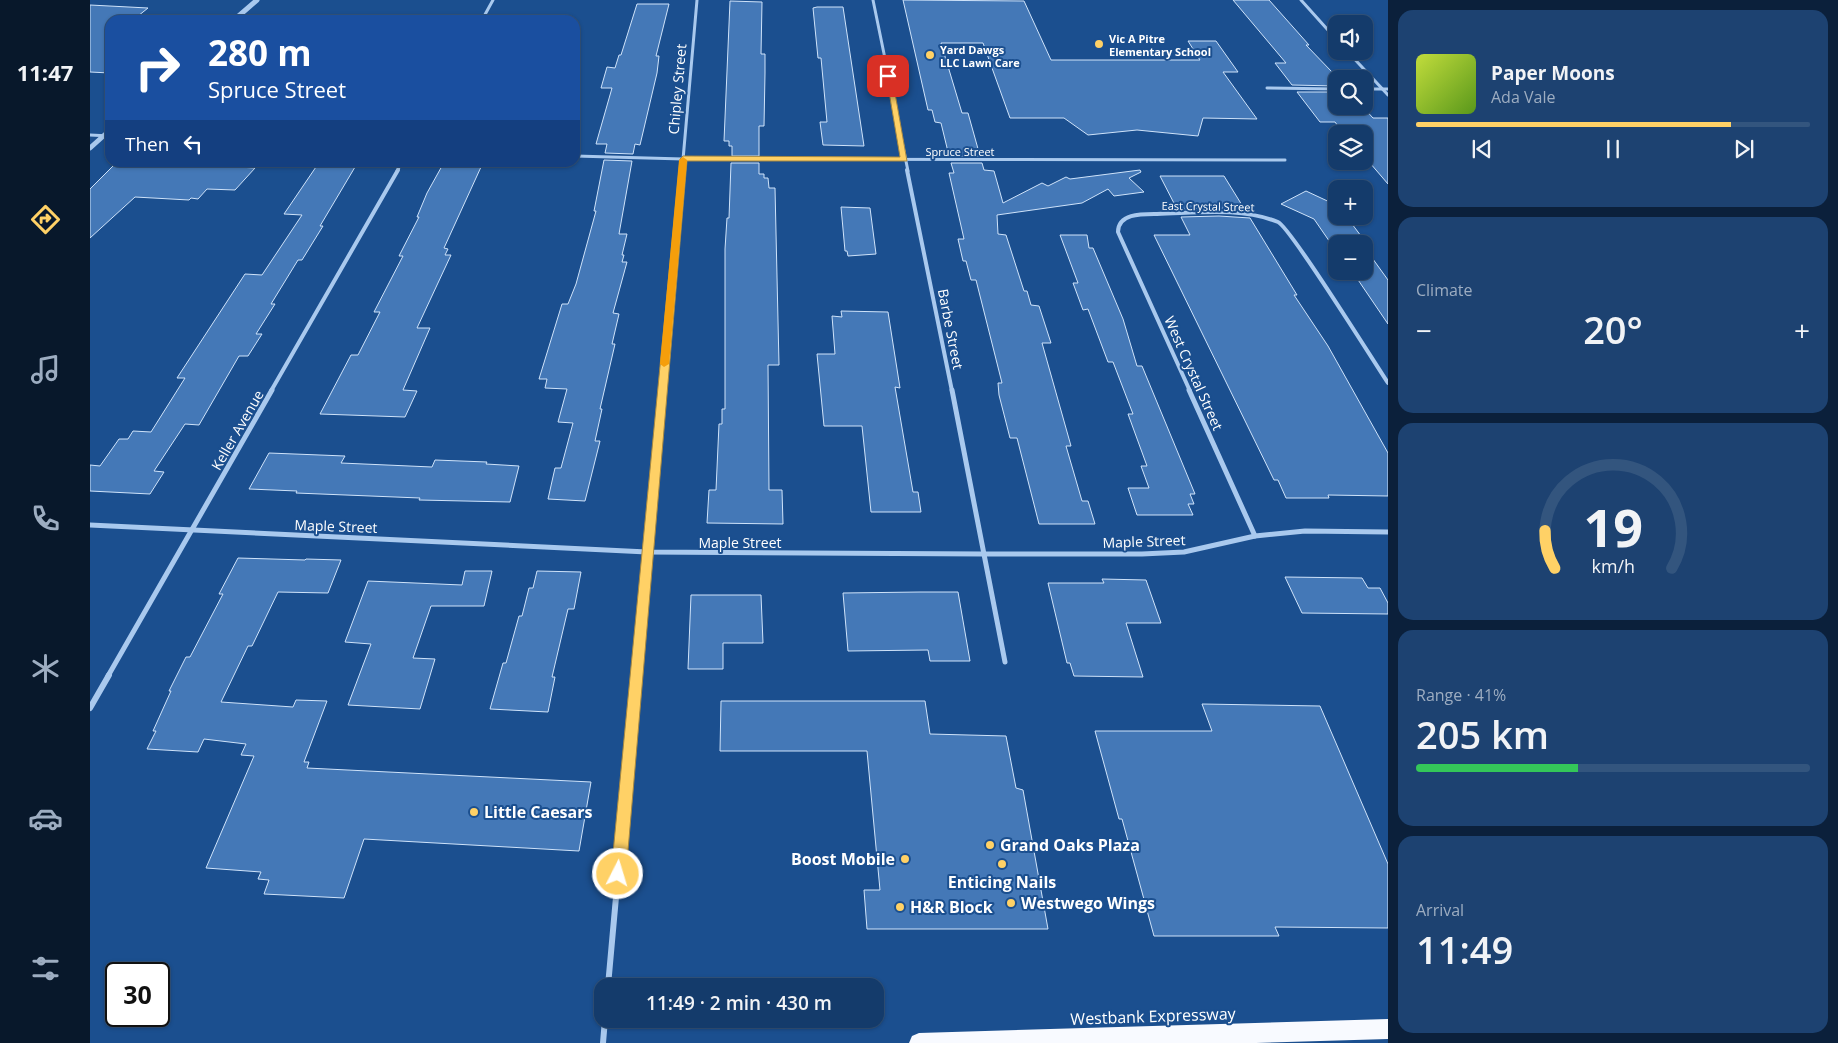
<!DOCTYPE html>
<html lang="en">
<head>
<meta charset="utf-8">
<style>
  :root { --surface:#143b6b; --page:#1d4271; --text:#f1f3f6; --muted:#9dadc1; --line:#33557e; --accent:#ffd166 }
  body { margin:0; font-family:"Open Sans",sans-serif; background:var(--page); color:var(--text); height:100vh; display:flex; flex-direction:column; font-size:19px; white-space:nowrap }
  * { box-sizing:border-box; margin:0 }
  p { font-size:16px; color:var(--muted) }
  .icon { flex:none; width:28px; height:28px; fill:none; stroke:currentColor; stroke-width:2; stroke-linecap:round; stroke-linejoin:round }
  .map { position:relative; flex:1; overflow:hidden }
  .panel { display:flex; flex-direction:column; gap:10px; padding:10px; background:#0b203b; width:450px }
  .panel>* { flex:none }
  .top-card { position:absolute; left:15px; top:15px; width:475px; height:152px; border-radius:15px; box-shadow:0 1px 4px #0004,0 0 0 1px var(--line); background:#1a4fa0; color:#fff; overflow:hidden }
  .tools { position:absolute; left:1238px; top:15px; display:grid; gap:10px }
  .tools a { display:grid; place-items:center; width:45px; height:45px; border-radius:10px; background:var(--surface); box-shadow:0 1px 4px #0004,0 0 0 1px var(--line); font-size:25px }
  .speed { position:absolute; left:15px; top:962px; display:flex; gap:10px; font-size:25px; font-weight:700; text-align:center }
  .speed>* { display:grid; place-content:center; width:65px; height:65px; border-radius:50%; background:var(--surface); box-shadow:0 1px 4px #0004,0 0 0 1px var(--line); line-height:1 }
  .speed .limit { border:2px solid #111; border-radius:8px; background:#fff; color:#111 }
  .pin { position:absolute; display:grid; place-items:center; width:42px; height:42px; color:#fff; margin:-21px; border-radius:10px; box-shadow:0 2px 8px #0006 }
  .me { position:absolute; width:55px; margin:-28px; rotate:5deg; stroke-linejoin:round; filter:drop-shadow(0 0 4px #0008) }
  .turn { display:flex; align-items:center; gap:18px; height:105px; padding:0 20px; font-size:22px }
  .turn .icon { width:65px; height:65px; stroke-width:2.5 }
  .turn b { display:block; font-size:35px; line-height:42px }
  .then { display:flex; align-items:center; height:48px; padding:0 20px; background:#0003; gap:10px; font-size:19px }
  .big { font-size:38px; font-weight:600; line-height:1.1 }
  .panel .tile { flex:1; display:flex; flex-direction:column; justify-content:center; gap:8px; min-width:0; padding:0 18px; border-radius:15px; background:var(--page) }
  .panel .dial { align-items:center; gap:0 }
  .dial svg { height:130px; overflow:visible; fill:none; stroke:var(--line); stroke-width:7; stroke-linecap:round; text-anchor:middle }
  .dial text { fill:var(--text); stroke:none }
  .song { display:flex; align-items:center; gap:15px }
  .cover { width:60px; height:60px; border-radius:8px; background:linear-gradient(135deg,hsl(70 70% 55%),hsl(90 70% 35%)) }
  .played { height:5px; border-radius:2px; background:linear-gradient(90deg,var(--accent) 80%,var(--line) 80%) }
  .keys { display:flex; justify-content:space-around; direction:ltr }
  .heat { display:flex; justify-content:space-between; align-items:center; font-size:28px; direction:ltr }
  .charge { height:8px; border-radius:4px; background:linear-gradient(90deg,#34c759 41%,var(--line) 0) }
  .trip { position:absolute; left:504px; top:978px; width:290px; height:50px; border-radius:15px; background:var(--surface); box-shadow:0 1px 4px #0004,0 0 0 1px var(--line); font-weight:600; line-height:50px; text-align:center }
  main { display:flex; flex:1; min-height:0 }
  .dock { display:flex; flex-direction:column; width:90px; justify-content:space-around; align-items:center; background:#08182b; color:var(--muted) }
  .dock .icon { width:35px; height:35px }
  .dock .active { color:var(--accent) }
  .dock b { font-size:22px; color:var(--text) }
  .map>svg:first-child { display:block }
  .building { fill:#4478b7; stroke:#cfe3fa }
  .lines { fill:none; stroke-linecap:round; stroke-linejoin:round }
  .minor-far3 { stroke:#a9c9ee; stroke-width:3 }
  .minor-far2 { stroke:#a9c9ee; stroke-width:4 }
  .minor-far1 { stroke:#a9c9ee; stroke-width:5 }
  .minor { stroke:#a9c9ee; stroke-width:6 }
  .tertiary { stroke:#a9c9ee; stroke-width:5 }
  .trunk { fill:#f8faff; fill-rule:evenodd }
  .route { fill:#ffd166; stroke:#a68842 }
  .slow { fill:#f59e0b }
  .poi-dot { fill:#ffd166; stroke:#1b4f8f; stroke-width:2 }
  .labels { text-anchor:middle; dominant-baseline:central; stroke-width:4; stroke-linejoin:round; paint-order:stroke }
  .far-poi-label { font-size:11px; font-weight:bold; fill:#fff; stroke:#1b4f8f; text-anchor:start }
  .far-street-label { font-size:11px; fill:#fff; stroke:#1b4f8f }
  .street-label { font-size:14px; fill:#fff; stroke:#1b4f8f }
  .near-poi-label { font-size:16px; font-weight:bold; fill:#fff; stroke:#1b4f8f; text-anchor:start }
  .near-street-label { font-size:16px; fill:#fff; stroke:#1b4f8f }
</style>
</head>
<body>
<main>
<nav class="dock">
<b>11:47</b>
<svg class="icon active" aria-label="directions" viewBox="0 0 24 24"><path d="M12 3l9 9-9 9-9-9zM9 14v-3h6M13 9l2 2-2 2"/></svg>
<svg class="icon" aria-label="music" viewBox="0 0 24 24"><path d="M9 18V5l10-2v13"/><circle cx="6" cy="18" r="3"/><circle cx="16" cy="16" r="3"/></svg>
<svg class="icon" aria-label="phone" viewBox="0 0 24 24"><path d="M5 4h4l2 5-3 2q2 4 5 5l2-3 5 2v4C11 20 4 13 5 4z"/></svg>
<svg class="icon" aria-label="climate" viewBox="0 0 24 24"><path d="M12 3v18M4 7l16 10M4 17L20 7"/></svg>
<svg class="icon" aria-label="car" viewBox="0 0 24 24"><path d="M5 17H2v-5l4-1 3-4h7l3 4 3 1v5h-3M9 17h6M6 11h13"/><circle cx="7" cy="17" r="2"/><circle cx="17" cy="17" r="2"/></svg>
<svg class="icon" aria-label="filters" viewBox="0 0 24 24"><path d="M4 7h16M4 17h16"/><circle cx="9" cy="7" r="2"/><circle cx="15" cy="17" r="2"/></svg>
</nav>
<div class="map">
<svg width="1298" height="1043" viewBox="0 0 1298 1043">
  <rect width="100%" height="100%" fill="#1b4f8f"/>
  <g class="building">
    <polygon points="813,0 934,1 961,60 1110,60 1098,41 1126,41 1148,72 1133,72 1167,119 1113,118 1108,136 1047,130 998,135 974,118 920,118 893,43 851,43 872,113 878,113 890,156 859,156 851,123 845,122 842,110 838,110"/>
    <polygon points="1143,0 1179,0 1219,45 1216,45 1242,72 1247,79 1246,86 1202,85 1185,63 1196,63"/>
    <polygon points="640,1 672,2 671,54 675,54 675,73 674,126 669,126 669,156 642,156 642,146 639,146 639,141 634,141"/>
    <polygon points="547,4 579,4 566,56 569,56 567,73 550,145 545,144 543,154 515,153 517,144 506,144 522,88 511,88 517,67 525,68 529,55 531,55"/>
    <polygon points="0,5 58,8 43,20 20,20 20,73 0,72"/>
    <polygon points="727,7 753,7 774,146 733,145 730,122 737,122 731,58 728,58 723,8"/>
    <polygon points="1207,92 1246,92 1246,106 1272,106 1283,118 1298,118 1298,184 1274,156 1274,134 1254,134 1245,122 1230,122"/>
    <polygon points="514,160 542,161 529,234 537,234 532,255 534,255 532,262 537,262 523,313 529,314 522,344 525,344 510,409 512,409 505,441 510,441 495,501 458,499 465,468 471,468 483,423 468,422 477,389 455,388 457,379 449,379 472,304 478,304 486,284 506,211 504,211"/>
    <polygon points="27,162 134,162 131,166 165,168 145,190 117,189 108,199 101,198 99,200 45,197 0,238 0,189"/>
    <polygon points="242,162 268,162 230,226 233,226 212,260 208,260 181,304 185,304 166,334 172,334 158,356 149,356 109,425 95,424 64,471 74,472 60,494 0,491 0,465 10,466 29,439 38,439 43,431 61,432 95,378 87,378 155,274 172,275 212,215 194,214 228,164 240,165"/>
    <polygon points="641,163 669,163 669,174 674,174 674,178 678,178 679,188 685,188 689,365 678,365 679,490 692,490 693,524 617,523 619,490 626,490 629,424 632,424 632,409 635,409 635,249 637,218 639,218"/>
    <polygon points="861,163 892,163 894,170 904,171 913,203 952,183 958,186 976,177 980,179 1050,170 1051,172 1039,178 1054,192 1024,196 1018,189 992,203 907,215 908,234 916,235 934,291 937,291 941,305 949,306 961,343 952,343 981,446 976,446 992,501 998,501 1005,524 949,524 927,438 920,438 909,395 908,383 912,383 886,280 881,280 876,261 873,261 868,239 874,239 859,173 864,173"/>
    <polygon points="352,166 391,167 354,248 358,249 355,255 361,255 327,328 340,328 313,390 327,391 315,417 230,414 261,355 268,355 290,312 284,312 313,256 309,256 329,217 327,217 337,193"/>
    <polygon points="1070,176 1134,176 1155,210 1129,208 1087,209"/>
    <polygon points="1216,191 1246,205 1246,216 1256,216 1280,248 1275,248 1298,280 1298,324 1262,271 1274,271 1274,244 1246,244 1246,248 1244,248 1224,219 1191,204"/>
    <polygon points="751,207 780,208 786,254 758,256 757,251 755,251"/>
    <polygon points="1129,216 1160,218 1207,295 1204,295 1238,346 1298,453 1298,496 1238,495 1239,498 1196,498 1188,480 1184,480 1064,235 1100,235 1091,217"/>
    <polygon points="970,235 997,235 999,248 1003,248 1033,319 1047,366 1052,366 1105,494 1100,494 1104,504 1098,504 1103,515 1047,515 1038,488 1059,488 1051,466 1057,466 1038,414 1043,414 1023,362 1018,362 998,309 993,310 983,283 988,283"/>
    <polygon points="751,311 798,312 810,388 805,387 823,492 828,492 831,512 781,512 772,426 734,426 727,354 745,354 742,316 752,317"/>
    <polygon points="179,453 255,456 251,463 342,467 345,460 397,462 396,464 429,466 420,502 329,500 330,498 206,493 207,491 159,489"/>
    <polygon points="148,558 215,560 216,559 251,560 238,593 188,592 162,646 158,646 131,702 203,707 206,700 237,701 214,762 219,762 217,768 501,782 489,851 274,839 254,898 174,894 179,880 168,879 171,872 116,868 164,756 151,755 156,744 114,739 108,752 57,749 66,731 63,731 81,691 79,691 96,657 100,657 133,594 129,594"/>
    <polygon points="375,571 402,571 394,606 341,606 323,658 345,659 330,709 258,705 281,644 255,642 278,581 372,585"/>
    <polygon points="447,571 491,572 484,609 478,609 462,677 465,677 458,712 400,709 413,663 416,663 429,616 432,616 439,588 443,588"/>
    <polygon points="1195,577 1272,578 1278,588 1290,588 1298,603 1298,614 1212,613"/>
    <polygon points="1012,579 1056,580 1071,623 1036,623 1053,677 984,676 980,663 977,663 958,583 1014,583"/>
    <polygon points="830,592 868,592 880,661 840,661 838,650 758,651 753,593"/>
    <polygon points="601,595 671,595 673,643 633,643 633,669 598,669"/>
    <polygon points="631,701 835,701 840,734 916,736 926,788 933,790 958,929 777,929 774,890 790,890 777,751 630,751"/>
    <polygon points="1112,704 1230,706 1298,864 1298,928 1185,927 1189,936 1064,936 1032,819 1029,819 1005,731 1122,731"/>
  </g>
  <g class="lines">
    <g class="minor-far3">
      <polyline points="783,0 818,171"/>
      <polyline points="1211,0 1246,39"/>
      <polyline points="392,20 403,0"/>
      <polyline points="1257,51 1298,95"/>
      <polyline points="1177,88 1246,89"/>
      <polyline points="1274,89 1298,89"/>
      <polyline points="0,135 20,136"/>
      <polyline points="485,156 593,159 1195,160"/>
      <polyline points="307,171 312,162"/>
      <polyline points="592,171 607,0"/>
    </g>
    <g class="minor-far2">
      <polyline points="817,170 862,391"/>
      <polyline points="181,391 308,170"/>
      <polyline points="572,391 592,170"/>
      <path d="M1100,391L1028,232C1028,213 1053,214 1067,214C1107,213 1151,207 1188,222C1200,227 1284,362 1298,383"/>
    </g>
    <g class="minor-far1">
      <polyline points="862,390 915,662"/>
      <polyline points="1099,390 1165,536"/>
      <polyline points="0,525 557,552 894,554 1052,554 1094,552 1165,536 1215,531 1298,532"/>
      <polyline points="18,676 182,390"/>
      <polyline points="546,676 572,390"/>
    </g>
    <g class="minor">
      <polyline points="0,708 19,675"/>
      <polyline points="518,986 546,675"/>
      <polyline points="513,1043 515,1019"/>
    </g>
    <g class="tertiary">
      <polyline points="144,20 167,0"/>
      <polyline points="0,148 20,130"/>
    </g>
    <polygon class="trunk" points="1298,1019 1298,1039 1166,1043 819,1043 822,1036 829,1033"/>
  </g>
  <polygon class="route" points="796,74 802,76 817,161 597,161 536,874 534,879 528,881 523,879 521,874 590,159 593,156 810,157"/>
  <polygon class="slow" points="593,157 597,160 579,364 574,367 570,364 589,160"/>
  <g class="poi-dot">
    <circle cx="1009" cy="44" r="5"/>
    <circle cx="840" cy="55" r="5"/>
    <circle cx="384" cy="812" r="5"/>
    <circle cx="900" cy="845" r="5"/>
    <circle cx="815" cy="859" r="5"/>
    <circle cx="912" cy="864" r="5"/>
    <circle cx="921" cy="903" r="5"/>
    <circle cx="810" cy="907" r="5"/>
  </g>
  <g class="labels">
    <g class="far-poi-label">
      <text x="1019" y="38">Vic A Pitre<tspan x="1019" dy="13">Elementary School</tspan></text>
      <text x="850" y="49">Yard Dawgs<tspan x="850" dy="13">LLC Lawn Care</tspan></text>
    </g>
    <g class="far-street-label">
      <text x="870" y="151">Spruce Street</text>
      <text transform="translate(1118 206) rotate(1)">East Crystal Street</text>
    </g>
    <g class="street-label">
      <text transform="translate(587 89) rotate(-85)">Chipley Street</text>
      <text transform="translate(861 329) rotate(79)">Barbe Street</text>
      <text transform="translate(1104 373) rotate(66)">West Crystal Street</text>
      <text transform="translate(147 430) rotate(-60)">Keller Avenue</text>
      <text transform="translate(246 526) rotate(2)">Maple Street</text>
      <text transform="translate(1054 541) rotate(-2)">Maple Street</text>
      <text x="650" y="542">Maple Street</text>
    </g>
    <g class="near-poi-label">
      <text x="394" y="812">Little Caesars</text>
      <text x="910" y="845">Grand Oaks Plaza</text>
      <text x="805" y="859" text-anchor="end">Boost Mobile</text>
      <text x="912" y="882" text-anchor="middle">Enticing Nails</text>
      <text x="931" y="903">Westwego Wings</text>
      <text x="820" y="907">H&amp;R Block</text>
    </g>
    <g class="near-street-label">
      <text transform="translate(1063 1016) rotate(-2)">Westbank Expressway</text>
    </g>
  </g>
</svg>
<div class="tools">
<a><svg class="icon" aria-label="sound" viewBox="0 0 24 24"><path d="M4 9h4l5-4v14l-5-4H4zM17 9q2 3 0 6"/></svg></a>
<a><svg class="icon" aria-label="search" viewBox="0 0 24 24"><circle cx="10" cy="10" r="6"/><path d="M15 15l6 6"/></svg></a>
<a><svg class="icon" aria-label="layers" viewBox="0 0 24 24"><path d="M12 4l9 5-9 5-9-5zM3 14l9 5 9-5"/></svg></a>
<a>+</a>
<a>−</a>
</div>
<div class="speed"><div class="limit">30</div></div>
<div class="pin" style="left:798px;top:76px;background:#d93025"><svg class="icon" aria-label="arrive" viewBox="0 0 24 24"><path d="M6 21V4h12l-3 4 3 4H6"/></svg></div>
<svg class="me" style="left:528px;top:874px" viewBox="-20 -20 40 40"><circle r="17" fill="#ffd166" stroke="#fff" stroke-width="3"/><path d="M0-11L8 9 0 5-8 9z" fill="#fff"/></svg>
<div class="trip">11:49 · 2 min · 430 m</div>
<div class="top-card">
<div class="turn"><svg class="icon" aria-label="right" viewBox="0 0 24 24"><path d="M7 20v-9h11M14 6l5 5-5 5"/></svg><div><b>280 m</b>Spruce Street</div></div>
<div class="then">Then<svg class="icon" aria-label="left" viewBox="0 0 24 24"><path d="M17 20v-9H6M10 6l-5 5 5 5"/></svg></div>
</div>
</div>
<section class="panel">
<div class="tile">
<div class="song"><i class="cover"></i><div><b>Paper Moons</b><p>Ada Vale</p></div></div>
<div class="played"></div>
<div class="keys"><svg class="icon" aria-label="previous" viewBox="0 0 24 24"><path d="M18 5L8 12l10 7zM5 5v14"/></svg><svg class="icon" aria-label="pause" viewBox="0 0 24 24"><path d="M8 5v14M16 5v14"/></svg><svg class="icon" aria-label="next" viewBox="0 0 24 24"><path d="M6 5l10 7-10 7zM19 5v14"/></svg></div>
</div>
<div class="tile"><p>Climate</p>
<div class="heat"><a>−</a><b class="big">20°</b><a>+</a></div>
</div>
<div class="tile dial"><svg viewBox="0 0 100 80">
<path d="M14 69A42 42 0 1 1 86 69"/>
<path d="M14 69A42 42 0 0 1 8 46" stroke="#ffd166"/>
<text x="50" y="56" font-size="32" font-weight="700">19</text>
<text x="50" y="72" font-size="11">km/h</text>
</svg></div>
<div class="tile"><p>Range · 41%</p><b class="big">205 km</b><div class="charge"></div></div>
<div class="tile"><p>Arrival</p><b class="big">11:49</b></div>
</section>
</main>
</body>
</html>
